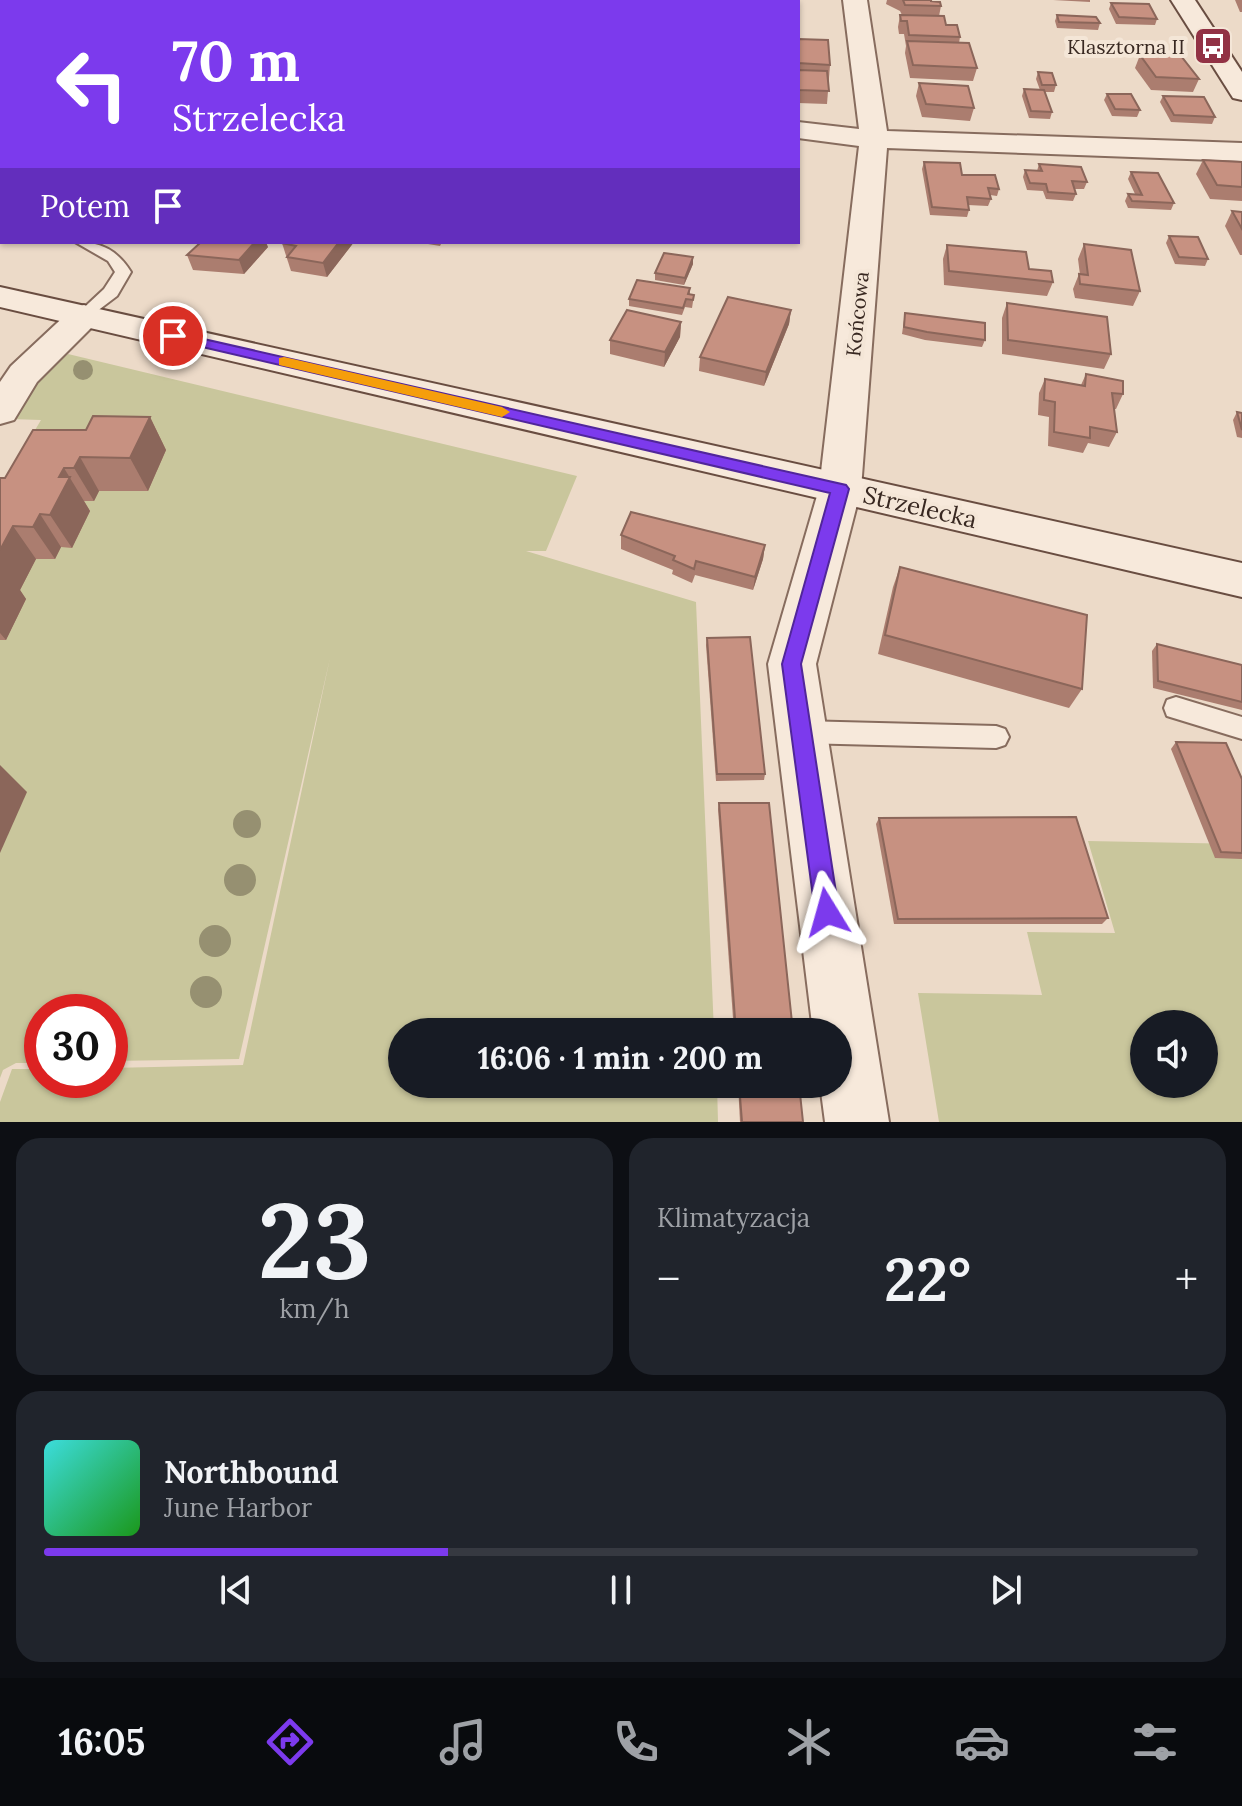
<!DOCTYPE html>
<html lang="pl">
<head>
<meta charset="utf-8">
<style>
  :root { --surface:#171b24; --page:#20242c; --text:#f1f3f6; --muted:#9ea1a6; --line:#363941; --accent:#7c3aed }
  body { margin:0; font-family:Lora,serif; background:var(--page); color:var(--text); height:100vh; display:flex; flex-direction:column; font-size:30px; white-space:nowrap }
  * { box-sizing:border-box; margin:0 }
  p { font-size:26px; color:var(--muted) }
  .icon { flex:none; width:44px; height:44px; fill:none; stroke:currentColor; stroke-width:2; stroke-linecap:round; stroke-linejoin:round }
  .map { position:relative; height:1122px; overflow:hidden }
  .panel { display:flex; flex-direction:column; gap:16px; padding:16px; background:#0d0f14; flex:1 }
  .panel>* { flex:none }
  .hud { position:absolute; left:0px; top:0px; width:800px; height:244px; box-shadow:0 2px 6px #0004; background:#7c3aed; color:#fff; overflow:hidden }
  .fabs { position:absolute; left:1130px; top:1010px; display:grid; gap:16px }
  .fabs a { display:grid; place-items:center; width:88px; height:88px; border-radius:50%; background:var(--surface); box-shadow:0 2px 6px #0004; font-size:40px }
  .speed { position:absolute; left:24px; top:994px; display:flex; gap:16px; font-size:40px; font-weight:700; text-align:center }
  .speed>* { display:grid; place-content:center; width:104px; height:104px; border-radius:50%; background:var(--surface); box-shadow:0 2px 6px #0004; line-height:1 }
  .speed .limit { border:12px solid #d22; background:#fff; color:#111 }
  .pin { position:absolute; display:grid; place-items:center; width:68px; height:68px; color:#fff; margin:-34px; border:4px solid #fff; border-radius:50%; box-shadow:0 2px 8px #0007 }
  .me { position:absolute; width:88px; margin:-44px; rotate:352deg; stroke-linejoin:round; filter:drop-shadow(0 0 6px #0008) }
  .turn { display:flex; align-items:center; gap:28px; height:168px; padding:0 40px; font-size:36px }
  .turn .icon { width:104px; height:104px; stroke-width:2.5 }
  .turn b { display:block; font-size:56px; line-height:68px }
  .then { display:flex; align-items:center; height:76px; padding:0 40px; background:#0003; gap:16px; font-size:30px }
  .big { font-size:60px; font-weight:700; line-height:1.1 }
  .panel .tile { flex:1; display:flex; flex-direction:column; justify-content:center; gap:12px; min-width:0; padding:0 28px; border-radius:24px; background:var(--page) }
  .panel .dial { align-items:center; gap:0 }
  .dial b { font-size:104px; line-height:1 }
  .song { display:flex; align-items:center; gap:24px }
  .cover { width:96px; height:96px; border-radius:12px; background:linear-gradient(135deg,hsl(180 70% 55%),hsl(120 70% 35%)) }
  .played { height:8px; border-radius:4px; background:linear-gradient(90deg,var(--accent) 35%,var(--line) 35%) }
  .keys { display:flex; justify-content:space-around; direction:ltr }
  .heat { display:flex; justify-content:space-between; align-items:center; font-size:44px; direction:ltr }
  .panel .tiles { flex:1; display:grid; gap:16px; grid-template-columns:1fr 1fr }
  .tile:last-child { grid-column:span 2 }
  .trip { position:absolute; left:388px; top:1018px; width:464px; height:80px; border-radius:40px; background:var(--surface); box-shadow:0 2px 6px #0004; font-weight:700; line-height:80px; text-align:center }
  .menu { display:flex; height:128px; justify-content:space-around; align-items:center; background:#090b0e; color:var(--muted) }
  .menu .icon { width:56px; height:56px }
  .menu .selected { color:var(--accent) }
  .menu b { font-size:36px; color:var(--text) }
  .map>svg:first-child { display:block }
  .green { fill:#c9c69c; fill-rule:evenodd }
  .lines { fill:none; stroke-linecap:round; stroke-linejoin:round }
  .lane-casing { stroke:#876c5e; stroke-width:4 }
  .street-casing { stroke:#876c5e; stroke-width:4 }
  .secondary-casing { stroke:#694d41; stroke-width:4 }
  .lane { fill:#f7e9db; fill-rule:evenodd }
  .street { fill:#f7e9db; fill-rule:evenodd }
  .secondary { fill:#f7e9db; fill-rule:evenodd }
  .tree { fill:#969071 }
  .wall { fill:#ab7d6f }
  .shaded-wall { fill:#8b665a }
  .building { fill:#c79181; stroke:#8b665a; stroke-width:2 }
  .route { fill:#7c3aed; stroke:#51269a; stroke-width:2 }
  .slow { fill:#f59e0b }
  .labels { text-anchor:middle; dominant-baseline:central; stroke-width:8; stroke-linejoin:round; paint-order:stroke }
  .far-poi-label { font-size:20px; fill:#382821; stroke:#f4e6d7; text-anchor:end }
  .far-street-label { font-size:20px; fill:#382821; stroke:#f4e6d7 }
  .street-label { font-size:24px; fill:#382821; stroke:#f4e6d7 }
</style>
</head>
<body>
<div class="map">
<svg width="1242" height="1122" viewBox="0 0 1242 1122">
  <rect width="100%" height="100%" fill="#ecdac8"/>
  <g class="green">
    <polygon points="68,354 577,476 546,551 526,551 696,602 714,1032 402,1032 402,1084 717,1084 718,1122 0,1122 0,1102 12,1069 42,1069 42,1080 110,1080 110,1068 243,1065 330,658 239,1059 110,1061 110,1012 42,1012 42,1063 16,1063 3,1070 0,1078 0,489 41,420 10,419 40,375"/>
    <path d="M1088,841L1242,844V1122H939L918,993L1042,995L1027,932L1115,933ZM1144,1024H1204V1084H1144Z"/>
  </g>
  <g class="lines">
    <g class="lane-casing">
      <g id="lane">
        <polygon points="0,198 2,199 2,209 0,208"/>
        <path d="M75,242C102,242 117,250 131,272L117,296L84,321L75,316L104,289L115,272L108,261Z"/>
        <polygon points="1176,697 1242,717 1242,739 1167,716 1164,708 1167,700"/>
        <polygon points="801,721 996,726 1005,729 1009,737 1005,745 996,748 801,743 792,740 788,732 792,724"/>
      </g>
    </g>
    <g class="street-casing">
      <g id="street">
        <rect x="305" y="0" width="24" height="2"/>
        <polygon points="515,0 539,0 514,2"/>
        <polygon points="843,0 867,0 887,131 1242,143 1242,161 887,148 861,489 816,664 889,1122 825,1122 820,1084 838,1084 838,1032 813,1032 768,664 819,489 859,146 798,138 798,122 859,129"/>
        <polygon points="0,43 2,44 2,60 0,59"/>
        <polygon points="84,305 96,309 101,316 96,323 37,382 14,420 0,424 0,382 11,366 72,309"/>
      </g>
    </g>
    <g class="secondary-casing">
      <g id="secondary">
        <polygon points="1171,0 1195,0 1242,72 1242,100 1233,98"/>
        <polygon points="0,287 1242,563 1242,597 0,307"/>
      </g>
    </g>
    <use href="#lane" class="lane"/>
    <use href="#street" class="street"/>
    <use href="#secondary" class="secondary"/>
  </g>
  <g class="tree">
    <circle cx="83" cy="370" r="10"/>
    <circle cx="247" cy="824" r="14"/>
    <circle cx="240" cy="880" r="16"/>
    <circle cx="215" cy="941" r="16"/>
    <circle cx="206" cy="992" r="16"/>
  </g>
  <g class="wall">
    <polygon points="431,0 485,0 485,2 430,2"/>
    <polygon points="647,0 679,0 679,1"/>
    <polygon points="887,0 931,0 941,6 939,16 946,25 960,37 959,43 977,68 973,81 910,78 905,53 906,46 904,34 899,34 898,27 900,15 902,15 900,11 886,4"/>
    <polygon points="1053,0 1090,0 1090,2"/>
    <polygon points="1235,0 1242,0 1242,12 1240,12"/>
    <polygon points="1111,3 1157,19 1155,25 1116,24 1109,9"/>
    <polygon points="1057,15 1100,23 1098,30 1057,28 1055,21"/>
    <polygon points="798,39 830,65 827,104 798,103"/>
    <polygon points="1140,55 1199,79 1193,92 1151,90 1135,68"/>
    <polygon points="1038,72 1056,85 1054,92 1045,92 1052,112 1050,119 1029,118 1022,96 1024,89 1040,90 1036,79"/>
    <polygon points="919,83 974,108 970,121 922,117 916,96"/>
    <polygon points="1107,94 1140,110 1137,117 1112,116 1104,100"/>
    <polygon points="1163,96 1215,117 1212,124 1171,122 1160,102"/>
    <polygon points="1203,160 1242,162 1242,201 1210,199 1196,174"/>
    <polygon points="924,162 999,189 997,196 990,195 991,199 988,206 968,205 969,210 967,217 930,215 922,169"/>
    <polygon points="1039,164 1087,182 1084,189 1074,189 1076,194 1073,201 1046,199 1043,191 1027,190 1023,177 1025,170 1037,171"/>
    <polygon points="1131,172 1174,203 1171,210 1128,208 1125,201 1128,194 1135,194 1128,179"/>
    <polygon points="1232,211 1242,212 1242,255 1240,255 1225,226"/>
    <polygon points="1169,236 1208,259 1205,266 1175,264 1166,243"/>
    <polygon points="284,242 354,242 327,277 291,271 282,243"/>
    <polygon points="416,242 442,242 440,246"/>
    <polygon points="1084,244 1140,291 1133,306 1075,298 1073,289 1079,274 1080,275 1078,259"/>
    <polygon points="947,245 1029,269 1053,282 1047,296 944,285 943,259"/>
    <polygon points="268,247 244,274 193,270 187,255"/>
    <polygon points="693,257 693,264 684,285 655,280 655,273"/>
    <polygon points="690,288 690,294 694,295 692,308 685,307 682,315 629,306 629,299"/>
    <polygon points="1007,303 1111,354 1104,369 1002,354 1002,318"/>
    <polygon points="791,310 789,324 764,386 699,371 700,357"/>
    <polygon points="905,313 985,340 982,347 925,340 902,334"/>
    <polygon points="681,322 680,337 664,367 610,354 610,340"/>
    <polygon points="1086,374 1123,394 1116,409 1114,409 1117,432 1109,447 1088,443 1083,453 1048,446 1049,417 1038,415 1039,393 1045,379 1081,385"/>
    <polygon points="1237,412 1242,413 1242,438 1237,437 1233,420"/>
    <polygon points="150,417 166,450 148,491 99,491 94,501 84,501 90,511 72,548 61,547 55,559 36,559 20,590 26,599 6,640 0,640 0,478 5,478 86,430"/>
    <polygon points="621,535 765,545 763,559 753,590 695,575 692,583 672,574 673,570 621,549"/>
    <polygon points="900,567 1082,689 1069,708 878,654 893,587"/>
    <polygon points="707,638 765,774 764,780 716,781 706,645"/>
    <polygon points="1157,644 1242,665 1242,710 1153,688 1152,651"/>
    <polygon points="1176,742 1242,779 1242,859 1215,858 1171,749"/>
    <polygon points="719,803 793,1032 734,1032 718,809"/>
    <polygon points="879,818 1108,918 1102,924 894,924 876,824"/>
    <polygon points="738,1084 799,1084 803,1122 740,1122"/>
  </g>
  <g class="shaded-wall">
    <polygon points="2,128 2,143 0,139 0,132"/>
    <polygon points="255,242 266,242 268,247 244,274 239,260"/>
    <polygon points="339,242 354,242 327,277 323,263"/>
    <polygon points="693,257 693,264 684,285 685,278"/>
    <polygon points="791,310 789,324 764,386 766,372"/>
    <polygon points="681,322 680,337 664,367 665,352"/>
    <polygon points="150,417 166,450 148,491 130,458"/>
    <polygon points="80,457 99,491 94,501 74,468"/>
    <polygon points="64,468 90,511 72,548 50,515 59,477"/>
    <polygon points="40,514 61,547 55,559 33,527"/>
    <polygon points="13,526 36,559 20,590 26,599 6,640 0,633 0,550"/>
    <polygon points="765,545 763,559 753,590 755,577"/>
    <polygon points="0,765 27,792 0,853"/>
  </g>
  <g class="building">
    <rect x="130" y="0" width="20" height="2"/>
    <rect x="166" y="0" width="18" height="2"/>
    <polygon points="431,0 473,0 472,2 430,2"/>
    <rect x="715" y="0" width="49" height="2"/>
    <polygon points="903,0 931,0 931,1 940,2 941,6 905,5"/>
    <polygon points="1111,3 1149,4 1157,19 1119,17"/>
    <polygon points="900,15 944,16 946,25 957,25 960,37 909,35 907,21 901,21"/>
    <polygon points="1057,15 1096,17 1100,23 1059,22"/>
    <polygon points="798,39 828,40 830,65 798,63"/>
    <polygon points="907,41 969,43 977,68 913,65"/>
    <polygon points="1140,55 1181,56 1199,79 1156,77"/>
    <polygon points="0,67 2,67 2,128 0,132"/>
    <polygon points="798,70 827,71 829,91 798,90"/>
    <polygon points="1038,72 1052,73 1056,85 1042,85"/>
    <polygon points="919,83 968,86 974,108 926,104"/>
    <polygon points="1024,89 1044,90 1052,112 1031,111"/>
    <polygon points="1107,94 1131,94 1140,110 1115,109"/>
    <polygon points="1163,96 1204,97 1215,117 1174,115"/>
    <polygon points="1203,160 1242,162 1242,187 1217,185"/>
    <polygon points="924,162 960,163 962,175 995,175 999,189 988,188 991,199 967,197 969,210 932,207"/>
    <polygon points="1039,164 1081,167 1087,182 1072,181 1076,194 1048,192 1046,184 1030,183 1025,170 1042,171"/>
    <polygon points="1131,172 1158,173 1174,203 1132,201 1128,194 1142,195"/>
    <polygon points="1232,211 1242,212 1242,229"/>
    <polygon points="1169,236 1198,237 1208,259 1179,257"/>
    <polygon points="201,242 255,242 239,260 187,255"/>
    <polygon points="284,242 339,242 323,263 287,257 296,246 282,243"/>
    <polygon points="1084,244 1131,250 1140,291 1080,284 1079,274 1088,275"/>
    <polygon points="947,245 1026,252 1029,269 1051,271 1053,282 949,271"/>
    <polygon points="664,253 693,257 685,278 655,273"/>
    <polygon points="637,280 690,288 688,294 694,295 693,300 686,299 683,308 629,299"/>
    <polygon points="728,297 791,310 766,372 700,357"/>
    <polygon points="1007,303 1107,317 1111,354 1008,340"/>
    <polygon points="627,310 681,322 665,352 610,340"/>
    <polygon points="905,313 985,323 985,340 927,332 904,327"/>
    <polygon points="1086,374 1123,381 1123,394 1112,393 1117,432 1090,427 1090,438 1054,432 1055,402 1044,400 1045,379 1085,386"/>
    <polygon points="1237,412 1242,413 1242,430"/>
    <polygon points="93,416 150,417 130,458 80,457 74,468 64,468 59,477 70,477 50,515 40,514 33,527 13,526 0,550 0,478 5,478 33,430 86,430"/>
    <polygon points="631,512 765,545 755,577 696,561 694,569 673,560 675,556 621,535"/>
    <polygon points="900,567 1087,615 1082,689 885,635"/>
    <polygon points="750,637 765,774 717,774 707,638"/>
    <polygon points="1157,644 1242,665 1242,702 1158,681"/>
    <polygon points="1176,742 1226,743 1242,779 1242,853 1221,852"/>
    <polygon points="719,803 769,803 793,1032 736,1032"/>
    <polygon points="1076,817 1108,918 898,919 879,818"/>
    <polygon points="739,1084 799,1084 803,1122 742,1122"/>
  </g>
  <polygon class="route" points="173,332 846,485 849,489 801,664 839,912 836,920 827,924 819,920 815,912 782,664 830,493 168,339 166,336"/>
  <polygon class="slow" points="284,357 502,407 510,412 502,417 279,365 279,358"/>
  <defs>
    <g id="bus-square" transform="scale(2)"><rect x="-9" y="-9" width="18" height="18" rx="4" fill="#923245" stroke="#f4e6d7"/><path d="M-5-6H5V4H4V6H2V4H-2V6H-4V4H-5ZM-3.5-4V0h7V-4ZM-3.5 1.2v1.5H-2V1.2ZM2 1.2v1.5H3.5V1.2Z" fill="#fff"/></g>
  </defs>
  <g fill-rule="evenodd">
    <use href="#bus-square" x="1213" y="46"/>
  </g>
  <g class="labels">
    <g class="far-poi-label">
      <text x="1185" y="46">Klasztorna II</text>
    </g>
    <g class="far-street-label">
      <text transform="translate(857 314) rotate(-84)">Końcowa</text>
    </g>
    <g class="street-label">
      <text transform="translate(920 507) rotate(13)">Strzelecka</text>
    </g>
  </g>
</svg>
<div class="fabs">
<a><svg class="icon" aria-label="sound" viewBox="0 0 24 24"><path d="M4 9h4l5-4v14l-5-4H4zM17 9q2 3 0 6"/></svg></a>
</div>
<div class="speed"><div class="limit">30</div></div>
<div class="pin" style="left:173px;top:336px;background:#d93025"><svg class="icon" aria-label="arrive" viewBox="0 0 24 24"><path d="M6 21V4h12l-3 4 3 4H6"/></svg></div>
<svg class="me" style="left:827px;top:912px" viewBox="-20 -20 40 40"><path d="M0-17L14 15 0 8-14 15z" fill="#7c3aed" stroke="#fff" stroke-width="4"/></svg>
<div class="trip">16:06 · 1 min · 200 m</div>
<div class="hud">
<div class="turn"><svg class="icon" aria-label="left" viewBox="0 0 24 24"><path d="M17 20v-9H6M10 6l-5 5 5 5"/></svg><div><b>70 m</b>Strzelecka</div></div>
<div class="then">Potem<svg class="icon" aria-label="arrive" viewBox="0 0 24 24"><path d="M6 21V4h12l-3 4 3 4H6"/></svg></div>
</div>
</div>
<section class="panel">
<div class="tiles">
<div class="tile dial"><b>23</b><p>km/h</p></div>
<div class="tile"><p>Klimatyzacja</p>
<div class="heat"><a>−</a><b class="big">22°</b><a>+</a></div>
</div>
<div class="tile">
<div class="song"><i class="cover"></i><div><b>Northbound</b><p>June Harbor</p></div></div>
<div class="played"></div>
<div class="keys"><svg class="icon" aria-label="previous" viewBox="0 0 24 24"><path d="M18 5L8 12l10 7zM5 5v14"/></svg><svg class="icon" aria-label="pause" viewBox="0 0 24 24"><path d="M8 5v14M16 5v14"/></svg><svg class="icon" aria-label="next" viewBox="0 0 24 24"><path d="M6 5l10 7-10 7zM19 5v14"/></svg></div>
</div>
</div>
</section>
<nav class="menu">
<b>16:05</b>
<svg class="icon selected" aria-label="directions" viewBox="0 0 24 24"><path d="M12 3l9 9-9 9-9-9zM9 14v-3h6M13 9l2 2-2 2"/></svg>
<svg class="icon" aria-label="music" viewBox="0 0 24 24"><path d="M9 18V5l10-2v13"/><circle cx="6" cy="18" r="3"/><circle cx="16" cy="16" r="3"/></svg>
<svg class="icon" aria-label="phone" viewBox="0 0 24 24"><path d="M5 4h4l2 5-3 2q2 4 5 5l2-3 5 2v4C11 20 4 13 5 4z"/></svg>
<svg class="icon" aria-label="climate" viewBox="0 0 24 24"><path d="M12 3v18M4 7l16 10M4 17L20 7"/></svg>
<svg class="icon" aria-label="car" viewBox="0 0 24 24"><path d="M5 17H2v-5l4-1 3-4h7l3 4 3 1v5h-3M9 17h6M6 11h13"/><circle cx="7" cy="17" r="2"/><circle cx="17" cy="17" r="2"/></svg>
<svg class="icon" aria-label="filters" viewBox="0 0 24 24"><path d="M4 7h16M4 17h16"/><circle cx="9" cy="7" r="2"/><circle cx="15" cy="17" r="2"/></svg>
</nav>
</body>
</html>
